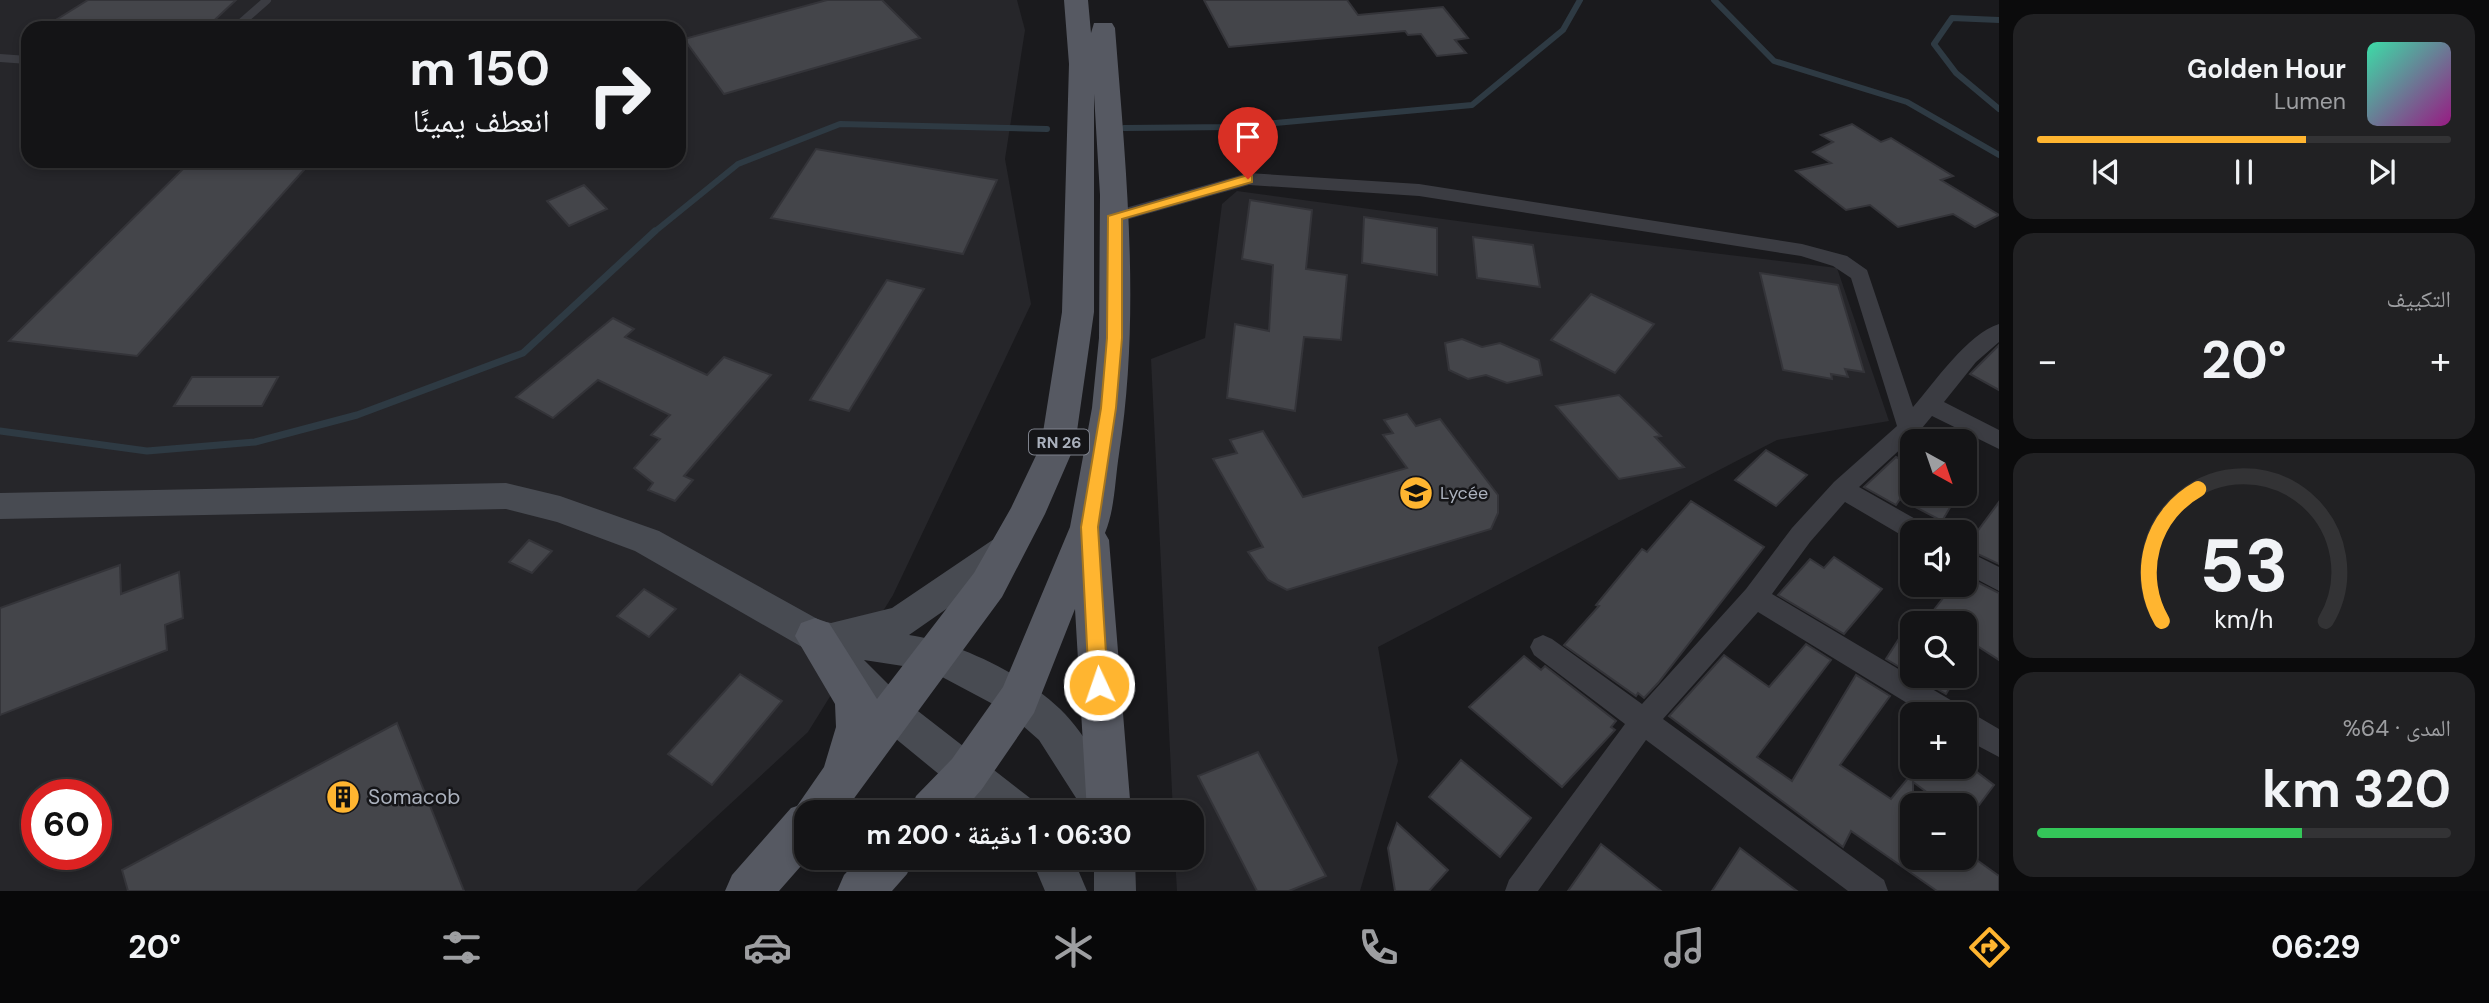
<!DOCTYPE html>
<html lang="ar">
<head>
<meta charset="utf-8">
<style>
  :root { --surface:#141416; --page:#212123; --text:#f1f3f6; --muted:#9d9ea1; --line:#333335; --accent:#ffb530 }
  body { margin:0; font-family:"DM Sans","Noto Naskh Arabic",sans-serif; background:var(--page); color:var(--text); direction:rtl; height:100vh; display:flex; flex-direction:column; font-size:26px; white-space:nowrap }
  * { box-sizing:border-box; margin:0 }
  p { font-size:23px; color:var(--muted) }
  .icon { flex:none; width:38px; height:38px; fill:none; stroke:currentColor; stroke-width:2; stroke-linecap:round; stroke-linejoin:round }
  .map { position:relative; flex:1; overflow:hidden; direction:ltr }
  .sheet { display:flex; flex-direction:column; gap:14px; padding:14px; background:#0b0b0c; width:490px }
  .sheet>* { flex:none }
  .top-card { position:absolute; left:21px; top:21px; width:665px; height:147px; border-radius:21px; box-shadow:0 4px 10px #0003,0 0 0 2px var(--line); direction:rtl; background:#141416; color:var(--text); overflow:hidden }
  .needle { width:46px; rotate:140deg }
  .fabs { position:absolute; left:1900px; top:429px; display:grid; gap:14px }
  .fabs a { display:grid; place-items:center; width:77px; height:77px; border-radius:14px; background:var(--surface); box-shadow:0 4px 10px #0003,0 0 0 2px var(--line); font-size:35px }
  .speed { position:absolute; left:21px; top:779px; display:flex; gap:14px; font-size:35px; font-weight:700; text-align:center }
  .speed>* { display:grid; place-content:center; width:91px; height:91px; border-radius:50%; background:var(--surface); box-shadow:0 4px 10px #0003,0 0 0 2px var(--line); line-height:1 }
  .speed .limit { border:10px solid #d22; background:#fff; color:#111 }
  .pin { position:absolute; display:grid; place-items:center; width:60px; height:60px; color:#fff; margin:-72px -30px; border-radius:50% 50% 50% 0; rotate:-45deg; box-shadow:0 0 7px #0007 }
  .pin .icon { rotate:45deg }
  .me { position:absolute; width:77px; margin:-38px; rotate:357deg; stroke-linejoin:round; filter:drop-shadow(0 0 5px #0008) }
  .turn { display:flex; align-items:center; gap:24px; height:147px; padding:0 21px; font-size:32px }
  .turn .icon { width:91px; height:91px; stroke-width:2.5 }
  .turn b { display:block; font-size:49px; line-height:60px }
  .big { font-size:52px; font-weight:700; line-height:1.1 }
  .sheet .card { flex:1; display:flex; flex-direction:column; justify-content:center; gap:10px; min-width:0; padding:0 24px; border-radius:21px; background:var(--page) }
  .sheet .dial { align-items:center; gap:0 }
  .dial svg { height:182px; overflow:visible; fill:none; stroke:var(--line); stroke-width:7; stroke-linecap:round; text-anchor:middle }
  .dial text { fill:var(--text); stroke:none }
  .song { display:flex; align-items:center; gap:21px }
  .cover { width:84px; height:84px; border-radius:10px; background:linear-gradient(135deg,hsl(160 70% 55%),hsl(310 70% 35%)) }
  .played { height:7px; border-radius:4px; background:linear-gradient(90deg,var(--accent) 65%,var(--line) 65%) }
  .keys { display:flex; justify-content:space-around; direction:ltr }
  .heat { display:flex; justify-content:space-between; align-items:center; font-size:38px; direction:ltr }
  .charge { height:10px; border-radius:5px; background:linear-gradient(90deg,#34c759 64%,var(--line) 0) }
  .trip { position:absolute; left:794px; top:800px; width:410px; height:70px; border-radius:21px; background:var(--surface); box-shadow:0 4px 10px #0003,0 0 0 2px var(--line); font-weight:700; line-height:70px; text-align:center; direction:rtl }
  .dock { display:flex; height:112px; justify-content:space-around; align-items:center; background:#080809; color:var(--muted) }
  .dock .icon { width:49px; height:49px }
  .dock .active { color:var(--accent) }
  .dock b { font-size:32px; color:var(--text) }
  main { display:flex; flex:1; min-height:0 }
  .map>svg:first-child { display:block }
  .built { fill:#26262a; fill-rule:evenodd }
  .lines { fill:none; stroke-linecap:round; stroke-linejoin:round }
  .stream-far1 { stroke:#2e3a43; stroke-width:6 }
  .stream { stroke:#2e3a43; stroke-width:7 }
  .building { fill:#44454a; stroke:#343439; stroke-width:2 }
  .service { stroke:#3b3c42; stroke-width:8 }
  .minor { fill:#3b3c42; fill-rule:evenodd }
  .secondary { fill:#484b52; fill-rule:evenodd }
  .primary { fill:#565962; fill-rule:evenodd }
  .route { fill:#ffb530; stroke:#a6761f; stroke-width:2 }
  .labels { text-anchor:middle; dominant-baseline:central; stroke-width:5; stroke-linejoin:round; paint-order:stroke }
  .shield { fill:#151518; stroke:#7e828c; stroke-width:2 }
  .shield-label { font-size:16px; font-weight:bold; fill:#abb1bd }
  .poi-label { font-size:18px; fill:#abb1bd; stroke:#151518; text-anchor:start }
  .near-poi-label { font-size:21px; fill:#abb1bd; stroke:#151518; text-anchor:start }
</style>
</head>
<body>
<main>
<section class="sheet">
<div class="card">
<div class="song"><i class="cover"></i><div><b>Golden Hour</b><p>Lumen</p></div></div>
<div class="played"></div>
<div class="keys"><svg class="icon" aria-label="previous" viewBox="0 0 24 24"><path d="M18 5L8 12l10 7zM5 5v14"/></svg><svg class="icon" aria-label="pause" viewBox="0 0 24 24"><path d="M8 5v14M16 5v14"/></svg><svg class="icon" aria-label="next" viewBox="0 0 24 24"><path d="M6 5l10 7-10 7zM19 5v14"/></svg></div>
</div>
<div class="card"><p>التكييف</p>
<div class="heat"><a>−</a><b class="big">20°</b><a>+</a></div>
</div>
<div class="card dial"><svg viewBox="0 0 100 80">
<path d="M14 69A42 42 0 1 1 86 69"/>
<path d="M14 69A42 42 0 0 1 30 11" stroke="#ffb530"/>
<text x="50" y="56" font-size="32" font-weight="700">53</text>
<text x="50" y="72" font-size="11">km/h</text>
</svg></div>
<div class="card"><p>المدى · 64%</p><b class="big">320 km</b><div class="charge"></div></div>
</section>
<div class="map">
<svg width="1999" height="891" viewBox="0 0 1999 891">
  <rect width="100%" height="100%" fill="#1a1a1d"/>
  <g class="built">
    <path d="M0,0H1017L1025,30L1005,159L1031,304L893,595L808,732L636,891H0ZM28,28H679V161H28ZM37,794H96V854H37Z"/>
    <polygon points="1237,191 1531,231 1837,268 1889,421 1777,440 1378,647 1398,761 1360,891 1177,891 1175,858 1192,858 1192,812 1173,812 1151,359 1205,338 1222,204"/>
  </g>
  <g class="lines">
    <g class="stream-far1">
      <polyline points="1714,0 1774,61 1907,102 1999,155"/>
      <polyline points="1999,20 1952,18 1934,44 1956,73 1999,109"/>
      <polyline points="1124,128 1232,127 1472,105 1563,30 1580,0"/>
      <polyline points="653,233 738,164 840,124 1047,129"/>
    </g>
    <polyline class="stream" points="0,431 147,451 255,442 357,415 523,353 655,231"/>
  </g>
  <g class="building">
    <polygon points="88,0 236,0 206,28 43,28"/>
    <polygon points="827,0 882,0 920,38 724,94 684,39"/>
    <polygon points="1204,0 1347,0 1358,15 1443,7 1468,38 1455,40 1466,53 1437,56 1421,34 1408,35 1405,31 1229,47"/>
    <polygon points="1852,124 1881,142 1891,138 1953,176 1941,180 1999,215 1975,227 1953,214 1898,227 1870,205 1846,210 1796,171 1831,163 1813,152 1833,142 1821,135"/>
    <polygon points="816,149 997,180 963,254 771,218"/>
    <polygon points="191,161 312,161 137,356 9,341"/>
    <polygon points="584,185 607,209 569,226 547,201"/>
    <polygon points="1250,200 1312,210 1306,269 1347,275 1341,340 1304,337 1295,411 1227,398 1235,324 1269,331 1273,265 1242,259"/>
    <polygon points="1364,217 1437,228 1437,275 1362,263"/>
    <polygon points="1473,237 1533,245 1540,287 1477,278"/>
    <polygon points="1760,273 1838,285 1864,372 1845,369 1848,377 1831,374 1832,379 1783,370"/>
    <polygon points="887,280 924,289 849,411 810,400"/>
    <polygon points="1591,294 1654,324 1615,373 1551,340"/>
    <polygon points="613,318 634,329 625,337 707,375 724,357 771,375 684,476 693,480 675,501 648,490 653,483 634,468 660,439 651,435 670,415 598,380 553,418 516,397"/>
    <polygon points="1462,339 1482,347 1500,343 1539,360 1542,375 1507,383 1486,375 1468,379 1449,370 1445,343"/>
    <polygon points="1999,345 1999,390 1970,374"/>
    <polygon points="192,377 278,377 262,406 174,406"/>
    <polygon points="1619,395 1661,436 1655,437 1684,467 1619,479 1556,406"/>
    <polygon points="1407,414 1416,426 1440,419 1498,495 1498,513 1491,529 1287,590 1268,580 1248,552 1263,547 1213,459 1237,453 1230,440 1263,431 1303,497 1407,468 1383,435 1393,433 1384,420"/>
    <polygon points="1766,450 1807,475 1776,506 1735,480"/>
    <polygon points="1896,457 1913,465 1913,494 1958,494 1942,521 1900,499 1896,505 1864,487"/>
    <polygon points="1691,501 1764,547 1658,683 1644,698 1638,693 1636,696 1564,645 1599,606 1596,605 1642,549 1647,552"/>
    <polygon points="1999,502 1999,564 1965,548"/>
    <polygon points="529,540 552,551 532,573 509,562"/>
    <polygon points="1834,557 1882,589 1844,634 1778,595 1810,559 1824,568"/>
    <polygon points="120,565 121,594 179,572 183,618 165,625 167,650 0,715 0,608"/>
    <polygon points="1965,576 1999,593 1999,660 1965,638 1965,623 1942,623 1930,615 1954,584 1965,584"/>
    <polygon points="644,589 676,609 649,637 617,616"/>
    <polygon points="1913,617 1913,675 1886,659"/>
    <polygon points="1806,644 1831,660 1757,757 1792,781 1856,675 1890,696 1840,765 1891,799 1918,766 1969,766 1994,785 1979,805 1944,805 1913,782 1913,858 1974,858 1999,876 1999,891 1937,891 1851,831 1843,847 1669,716 1724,655 1769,687"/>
    <polygon points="1524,656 1541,670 1545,666 1616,721 1611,727 1615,730 1562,787 1469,707"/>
    <polygon points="740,674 782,701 712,785 668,754"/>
    <polygon points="1914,676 1957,676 1946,694"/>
    <polygon points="397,723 464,891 128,891 122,870"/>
    <polygon points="1258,752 1326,876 1289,891 1257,891 1198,776"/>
    <polygon points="1461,760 1531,818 1500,857 1429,797"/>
    <polygon points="1397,823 1448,870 1429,891 1395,891 1388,848"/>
    <polygon points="1601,844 1661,891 1568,891"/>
    <polygon points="1740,848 1797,891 1712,891"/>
  </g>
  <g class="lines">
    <g class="service">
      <polyline points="235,28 267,0"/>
      <polyline points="0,58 28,60"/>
    </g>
    <g class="minor">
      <path d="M1248,173L1419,184L1802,244L1847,256L1867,270L1913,407C1934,383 1968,333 1999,324V342L1976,362L1944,402L1999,430V449L1932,416L1917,434L1859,487L1926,525L1929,532H1913V541L1908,539L1845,502L1810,542L1772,594L1959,705L1962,712L1975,715L1999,729V757L1965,739V714H1925L1758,612L1663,719L1884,880L1888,891H1848L1646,740L1538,891H1505L1509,880L1625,724L1534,655L1530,647L1534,639L1543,635L1552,639L1642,704L1746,589L1792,528L1834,482L1897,426L1851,278L1833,266L1801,256L1419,196L1249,185L1115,223L1106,217L1108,213Z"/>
      <polygon points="1965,550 1999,567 1999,591 1965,573"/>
    </g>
    <g class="secondary">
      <path d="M506,483L560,496L659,531L821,621L831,623L892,608L997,537L1009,533L1021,537L1026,547L1021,557L909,635C958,642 1030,677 1065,714C1087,737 1104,771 1122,798L1128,812H1085L1039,740L1006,711L929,670L864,660L905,701L1030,798L1036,812H985L879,725L802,647L635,551L557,522L506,509L0,519V493Z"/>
      <polygon points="1031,858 1073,858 1087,891 1045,891"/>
      <polygon points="1094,858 1135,858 1136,891 1094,891"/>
    </g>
    <g class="primary">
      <path d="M1064,0H1088L1091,33L1094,23H1112L1115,28C1126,170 1141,313 1119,454C1115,479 1115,509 1105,533L1109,540L1131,812H1087L1075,609L1034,713L982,789L962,812H910L916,796L952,759L1003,687L1070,527L1092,408L1099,338L1100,195L1094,94V312L1075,445L1045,514L1002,597L844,812H807L808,858L779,891H725L732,875L791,808L797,806L824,767L836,727L835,704L795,636L801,623L815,618L829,623L877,699L974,573L1011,508L1041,445L1062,312L1069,64Z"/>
      <polygon points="860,858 914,858 907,874 892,891 837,891 844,875"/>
    </g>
  </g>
  <polygon class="route" points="1248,175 1252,176 1252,182 1122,219 1122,338 1116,408 1098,527 1108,685 1105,691 1099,694 1092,691 1089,685 1081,527 1101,408 1107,338 1108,216"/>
  <defs>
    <g id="school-disc" transform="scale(1.75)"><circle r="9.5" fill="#ffb530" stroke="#151518"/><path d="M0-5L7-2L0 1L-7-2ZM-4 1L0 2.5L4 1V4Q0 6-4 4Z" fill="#111"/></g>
    <g id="building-disc" transform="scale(1.75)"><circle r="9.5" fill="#ffb530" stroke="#151518"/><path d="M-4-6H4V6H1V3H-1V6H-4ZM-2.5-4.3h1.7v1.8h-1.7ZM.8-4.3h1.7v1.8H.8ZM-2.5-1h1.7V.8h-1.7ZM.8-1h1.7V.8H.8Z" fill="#111"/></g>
  </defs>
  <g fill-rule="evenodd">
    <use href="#school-disc" x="1416" y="493"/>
    <use href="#building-disc" x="343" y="797"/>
  </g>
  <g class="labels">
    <rect class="shield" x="1029" y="429.5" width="60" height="25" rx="5"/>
    <g class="shield-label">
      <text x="1059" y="442">RN 26</text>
    </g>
    <g class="poi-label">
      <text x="1440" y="493">Lycée</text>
    </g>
    <g class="near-poi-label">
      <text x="368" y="797">Somacob</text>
    </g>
  </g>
</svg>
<div class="fabs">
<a><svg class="needle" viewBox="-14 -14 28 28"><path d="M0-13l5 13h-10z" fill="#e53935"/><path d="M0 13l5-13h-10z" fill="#9d9ea1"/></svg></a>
<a><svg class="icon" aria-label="sound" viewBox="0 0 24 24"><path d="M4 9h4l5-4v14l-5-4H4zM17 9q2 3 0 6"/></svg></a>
<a><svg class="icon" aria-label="search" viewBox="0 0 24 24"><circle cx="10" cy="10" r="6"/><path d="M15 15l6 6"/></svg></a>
<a>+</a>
<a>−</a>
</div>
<div class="speed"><div class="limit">60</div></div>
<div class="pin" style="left:1248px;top:179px;background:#d93025"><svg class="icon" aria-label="arrive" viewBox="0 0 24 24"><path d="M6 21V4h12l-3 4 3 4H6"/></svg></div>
<svg class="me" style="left:1099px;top:685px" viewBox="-20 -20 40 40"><circle r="17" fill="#ffb530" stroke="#fff" stroke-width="3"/><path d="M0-11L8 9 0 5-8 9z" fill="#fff"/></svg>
<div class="trip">06:30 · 1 دقيقة · 200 m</div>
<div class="top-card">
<div class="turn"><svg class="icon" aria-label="right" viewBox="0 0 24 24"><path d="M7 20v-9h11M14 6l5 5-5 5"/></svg><div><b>150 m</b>انعطف يمينًا</div></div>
</div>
</div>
</main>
<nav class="dock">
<b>06:29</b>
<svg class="icon active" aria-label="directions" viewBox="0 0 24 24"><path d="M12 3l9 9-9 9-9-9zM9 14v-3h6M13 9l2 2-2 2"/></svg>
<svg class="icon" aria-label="music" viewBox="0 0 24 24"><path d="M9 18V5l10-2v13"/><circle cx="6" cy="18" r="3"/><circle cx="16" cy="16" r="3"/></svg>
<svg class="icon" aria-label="phone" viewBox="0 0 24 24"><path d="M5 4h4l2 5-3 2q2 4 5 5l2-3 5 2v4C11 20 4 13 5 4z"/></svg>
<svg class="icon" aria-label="climate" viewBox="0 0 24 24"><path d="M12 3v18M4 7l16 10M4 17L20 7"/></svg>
<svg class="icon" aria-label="car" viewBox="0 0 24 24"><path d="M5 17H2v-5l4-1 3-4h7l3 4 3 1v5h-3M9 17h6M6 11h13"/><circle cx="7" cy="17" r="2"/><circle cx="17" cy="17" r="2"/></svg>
<svg class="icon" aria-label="filters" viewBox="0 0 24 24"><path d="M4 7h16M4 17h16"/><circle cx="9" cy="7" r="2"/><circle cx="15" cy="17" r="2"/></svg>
<b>20°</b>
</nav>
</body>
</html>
